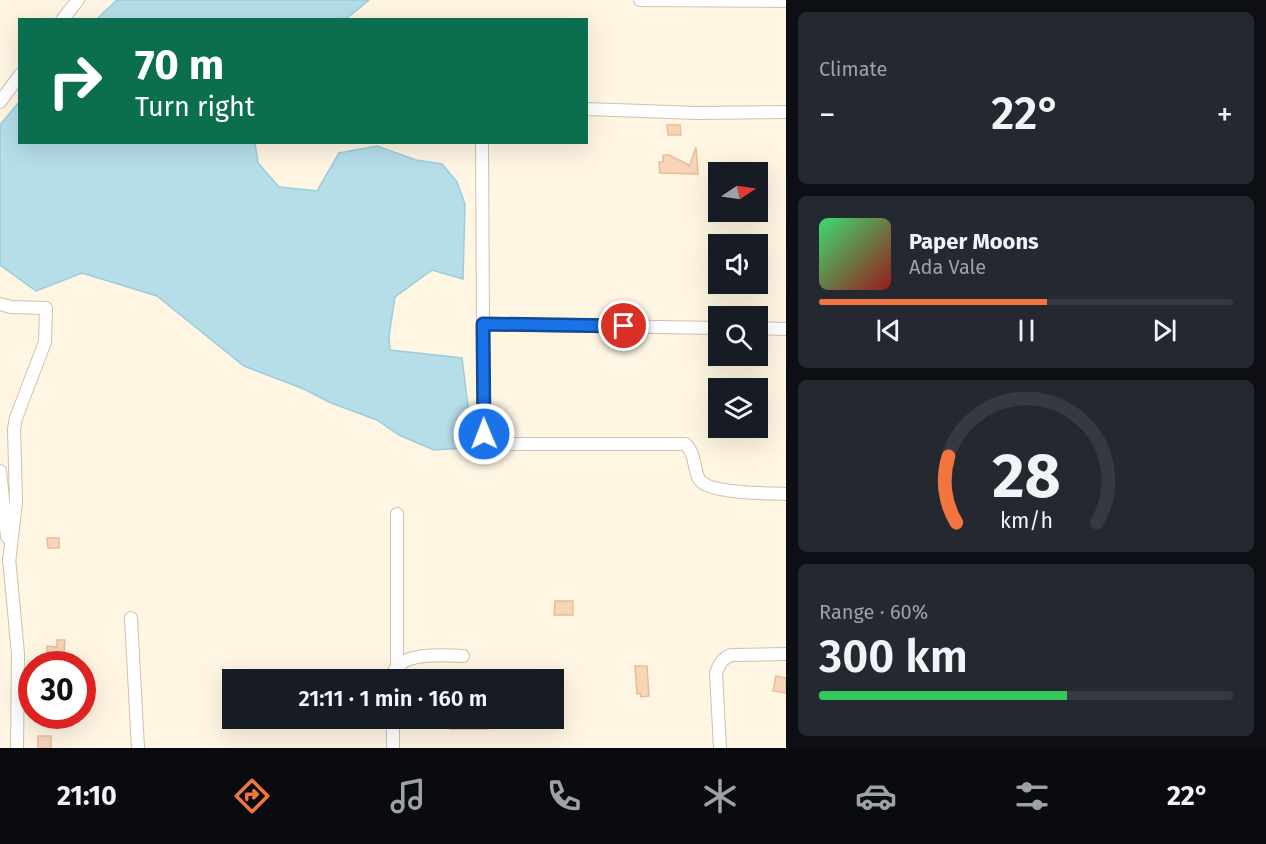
<!DOCTYPE html>
<html lang="en">
<head>
<meta charset="utf-8">
<style>
  :root { --surface:#171b24; --page:#242831; --text:#f1f3f6; --muted:#9ea1a6; --line:#363941; --accent:#f2743e }
  body { margin:0; font-family:"Fira Sans",sans-serif; background:var(--page); color:var(--text); height:100vh; display:flex; flex-direction:column; font-size:22px; white-space:nowrap }
  * { box-sizing:border-box; margin:0 }
  p { font-size:20px; color:var(--muted) }
  .icon { flex:none; width:33px; height:33px; fill:none; stroke:currentColor; stroke-width:2; stroke-linecap:round; stroke-linejoin:round }
  .map { position:relative; flex:1; overflow:hidden }
  .details { display:flex; flex-direction:column; gap:12px; padding:12px; background:#0d0f14; width:480px }
  .details>* { flex:none }
  .guide { position:absolute; left:18px; top:18px; width:570px; height:126px; border-radius:0px; box-shadow:0 6px 24px #0002; background:#0b6e4f; color:#fff; overflow:hidden }
  .needle { width:39px; rotate:77deg }
  .tools { position:absolute; left:708px; top:162px; display:grid; gap:12px }
  .tools a { display:grid; place-items:center; width:60px; height:60px; border-radius:0px; background:var(--surface); box-shadow:0 6px 24px #0002; font-size:30px }
  .speed { position:absolute; left:18px; top:651px; display:flex; gap:12px; font-size:30px; font-weight:700; text-align:center }
  .speed>* { display:grid; place-content:center; width:78px; height:78px; border-radius:50%; background:var(--surface); box-shadow:0 6px 24px #0002; line-height:1 }
  .speed .limit { border:9px solid #d22; background:#fff; color:#111 }
  .pin { position:absolute; display:grid; place-items:center; width:51px; height:51px; color:#fff; margin:-26px; border:3px solid #fff; border-radius:50%; box-shadow:0 2px 6px #0007 }
  .me { position:absolute; width:66px; margin:-33px; rotate:359deg; stroke-linejoin:round; filter:drop-shadow(0 0 4px #0008) }
  .turn { display:flex; align-items:center; gap:21px; height:126px; padding:0 18px; font-size:27px }
  .turn .icon { width:78px; height:78px; stroke-width:2.5 }
  .turn b { display:block; font-size:42px; line-height:51px }
  .big { font-size:45px; font-weight:600; line-height:1.1 }
  .details .tile { flex:1; display:flex; flex-direction:column; justify-content:center; gap:9px; min-width:0; padding:0 21px; border-radius:9px; background:var(--page) }
  .details .dial { align-items:center; gap:0 }
  .dial svg { height:156px; overflow:visible; fill:none; stroke:var(--line); stroke-width:7; stroke-linecap:round; text-anchor:middle }
  .dial text { fill:var(--text); stroke:none }
  .song { display:flex; align-items:center; gap:18px }
  .cover { width:72px; height:72px; border-radius:9px; background:linear-gradient(135deg,hsl(140 70% 55%),hsl(0 70% 35%)) }
  .played { height:6px; border-radius:3px; background:linear-gradient(90deg,var(--accent) 55%,var(--line) 55%) }
  .keys { display:flex; justify-content:space-around; direction:ltr }
  .heat { display:flex; justify-content:space-between; align-items:center; font-size:33px; direction:ltr }
  .charge { height:9px; border-radius:4px; background:linear-gradient(90deg,#34c759 60%,var(--line) 0) }
  .trip { position:absolute; left:222px; top:669px; width:342px; height:60px; border-radius:0px; background:var(--surface); box-shadow:0 6px 24px #0002; font-weight:600; line-height:60px; text-align:center }
  .menu { display:flex; height:96px; justify-content:space-around; align-items:center; background:#090b0e; color:var(--muted) }
  .menu .icon { width:42px; height:42px }
  .menu .current { color:var(--accent) }
  .menu b { font-size:27px; color:var(--text) }
  main { display:flex; flex:1; min-height:0 }
  .map>svg:first-child { display:block }
  .water { fill:#b5dee9; stroke:#9bcddc; stroke-width:1.5 }
  .building { fill:#f6d5b8; stroke:#eabd97; stroke-width:1.5 }
  .lines { fill:none; stroke-linecap:round; stroke-linejoin:round }
  .street-casing { stroke:#d2c0ab; stroke-width:14 }
  .street { stroke:#fff; stroke-width:12 }
  .route-casing { stroke:#114b97; stroke-width:15 }
  .route { stroke:#1a73e8; stroke-width:10 }
</style>
</head>
<body>
<main>
<div class="map">
<svg width="786" height="748" viewBox="0 0 786 748">
  <rect width="100%" height="100%" fill="#fef5e3"/>
  <g class="water">
    <polygon points="117,0 369,0 347,18 317,20 97,19"/>
    <polygon points="19,102 20,142 255,143 258,163 279,187 317,191 339,153 377,146 416,160 442,164 457,182 465,204 463,279 432,270 395,297 389,336 390,350 462,358 468,406 464,448 434,450 399,435 377,420 331,403 304,389 244,366 157,296 82,273 36,291 0,265 0,125"/>
  </g>
  <g class="building">
    <polygon points="667,125 680,125 681,135 668,135"/>
    <polygon points="696,147 698,174 660,173 659,162 663,162 663,155 669,155 689,165 689,167"/>
    <polygon points="47,538 59,538 59,548 48,548"/>
    <polygon points="555,601 573,601 573,615 554,615"/>
    <polygon points="57,640 65,640 64,653 67,653 67,663 64,662 63,664 46,663 47,646 57,647"/>
    <polygon points="635,666 647,666 649,696 641,697 640,693 637,694"/>
    <polygon points="776,676 786,678 786,693 773,691"/>
    <polygon points="445,718 488,718 488,729 451,729 444,727"/>
    <rect x="38" y="736" width="13" height="12"/>
  </g>
  <g class="lines">
    <g class="street-casing">
      <g id="street">
        <polyline points="640,0 786,1"/>
        <polyline points="62,20 78,0"/>
        <polyline points="0,102 20,75"/>
        <polyline points="586,109 697,113 786,112"/>
        <polyline points="482,142 483,324 718,328"/>
        <polyline points="0,304 11,307 46,308 45,342 16,418 14,429 16,502 9,563"/>
        <path d="M483,324L484,434L488,440L495,444H685C696,453 693,468 699,479C707,494 769,493 786,494"/>
        <polyline points="758,328 786,329"/>
        <polyline points="0,471 7,537"/>
        <polyline points="397,514 397,668"/>
        <polyline points="9,558 18,654 17,748"/>
        <polyline points="131,618 138,748"/>
        <path d="M392,680C394,650 443,655 463,656"/>
        <polyline points="393,718 393,748"/>
        <path d="M720,748L716,673C719,664 722,659 731,655L786,654"/>
      </g>
    </g>
    <use href="#street" class="street"/>
  </g>
  <g class="lines">
    <g class="route-casing">
      <polyline id="route" points="484,434 483,324 624,326"/>
    </g>
    <use href="#route" class="route"/>
  </g>
</svg>
<div class="tools">
<a><svg class="needle" viewBox="-14 -14 28 28"><path d="M0-13l5 13h-10z" fill="#e53935"/><path d="M0 13l5-13h-10z" fill="#9ea1a6"/></svg></a>
<a><svg class="icon" aria-label="sound" viewBox="0 0 24 24"><path d="M4 9h4l5-4v14l-5-4H4zM17 9q2 3 0 6"/></svg></a>
<a><svg class="icon" aria-label="search" viewBox="0 0 24 24"><circle cx="10" cy="10" r="6"/><path d="M15 15l6 6"/></svg></a>
<a><svg class="icon" aria-label="layers" viewBox="0 0 24 24"><path d="M12 4l9 5-9 5-9-5zM3 14l9 5 9-5"/></svg></a>
</div>
<div class="speed"><div class="limit">30</div></div>
<div class="pin" style="left:624px;top:326px;background:#d93025"><svg class="icon" aria-label="arrive" viewBox="0 0 24 24"><path d="M6 21V4h12l-3 4 3 4H6"/></svg></div>
<svg class="me" style="left:484px;top:434px" viewBox="-20 -20 40 40"><circle r="17" fill="#1a73e8" stroke="#fff" stroke-width="3"/><path d="M0-11L8 9 0 5-8 9z" fill="#fff"/></svg>
<div class="trip">21:11 · 1 min · 160 m</div>
<div class="guide">
<div class="turn"><svg class="icon" aria-label="right" viewBox="0 0 24 24"><path d="M7 20v-9h11M14 6l5 5-5 5"/></svg><div><b>70 m</b>Turn right</div></div>
</div>
</div>
<section class="details">
<div class="tile"><p>Climate</p>
<div class="heat"><a>−</a><b class="big">22°</b><a>+</a></div>
</div>
<div class="tile">
<div class="song"><i class="cover"></i><div><b>Paper Moons</b><p>Ada Vale</p></div></div>
<div class="played"></div>
<div class="keys"><svg class="icon" aria-label="previous" viewBox="0 0 24 24"><path d="M18 5L8 12l10 7zM5 5v14"/></svg><svg class="icon" aria-label="pause" viewBox="0 0 24 24"><path d="M8 5v14M16 5v14"/></svg><svg class="icon" aria-label="next" viewBox="0 0 24 24"><path d="M6 5l10 7-10 7zM19 5v14"/></svg></div>
</div>
<div class="tile dial"><svg viewBox="0 0 100 80">
<path d="M14 69A42 42 0 1 1 86 69"/>
<path d="M14 69A42 42 0 0 1 10 35" stroke="#f2743e"/>
<text x="50" y="56" font-size="32" font-weight="700">28</text>
<text x="50" y="72" font-size="11">km/h</text>
</svg></div>
<div class="tile"><p>Range · 60%</p><b class="big">300 km</b><div class="charge"></div></div>
</section>
</main>
<nav class="menu">
<b>21:10</b>
<svg class="icon current" aria-label="directions" viewBox="0 0 24 24"><path d="M12 3l9 9-9 9-9-9zM9 14v-3h6M13 9l2 2-2 2"/></svg>
<svg class="icon" aria-label="music" viewBox="0 0 24 24"><path d="M9 18V5l10-2v13"/><circle cx="6" cy="18" r="3"/><circle cx="16" cy="16" r="3"/></svg>
<svg class="icon" aria-label="phone" viewBox="0 0 24 24"><path d="M5 4h4l2 5-3 2q2 4 5 5l2-3 5 2v4C11 20 4 13 5 4z"/></svg>
<svg class="icon" aria-label="climate" viewBox="0 0 24 24"><path d="M12 3v18M4 7l16 10M4 17L20 7"/></svg>
<svg class="icon" aria-label="car" viewBox="0 0 24 24"><path d="M5 17H2v-5l4-1 3-4h7l3 4 3 1v5h-3M9 17h6M6 11h13"/><circle cx="7" cy="17" r="2"/><circle cx="17" cy="17" r="2"/></svg>
<svg class="icon" aria-label="filters" viewBox="0 0 24 24"><path d="M4 7h16M4 17h16"/><circle cx="9" cy="7" r="2"/><circle cx="15" cy="17" r="2"/></svg>
<b>22°</b>
</nav>
</body>
</html>
